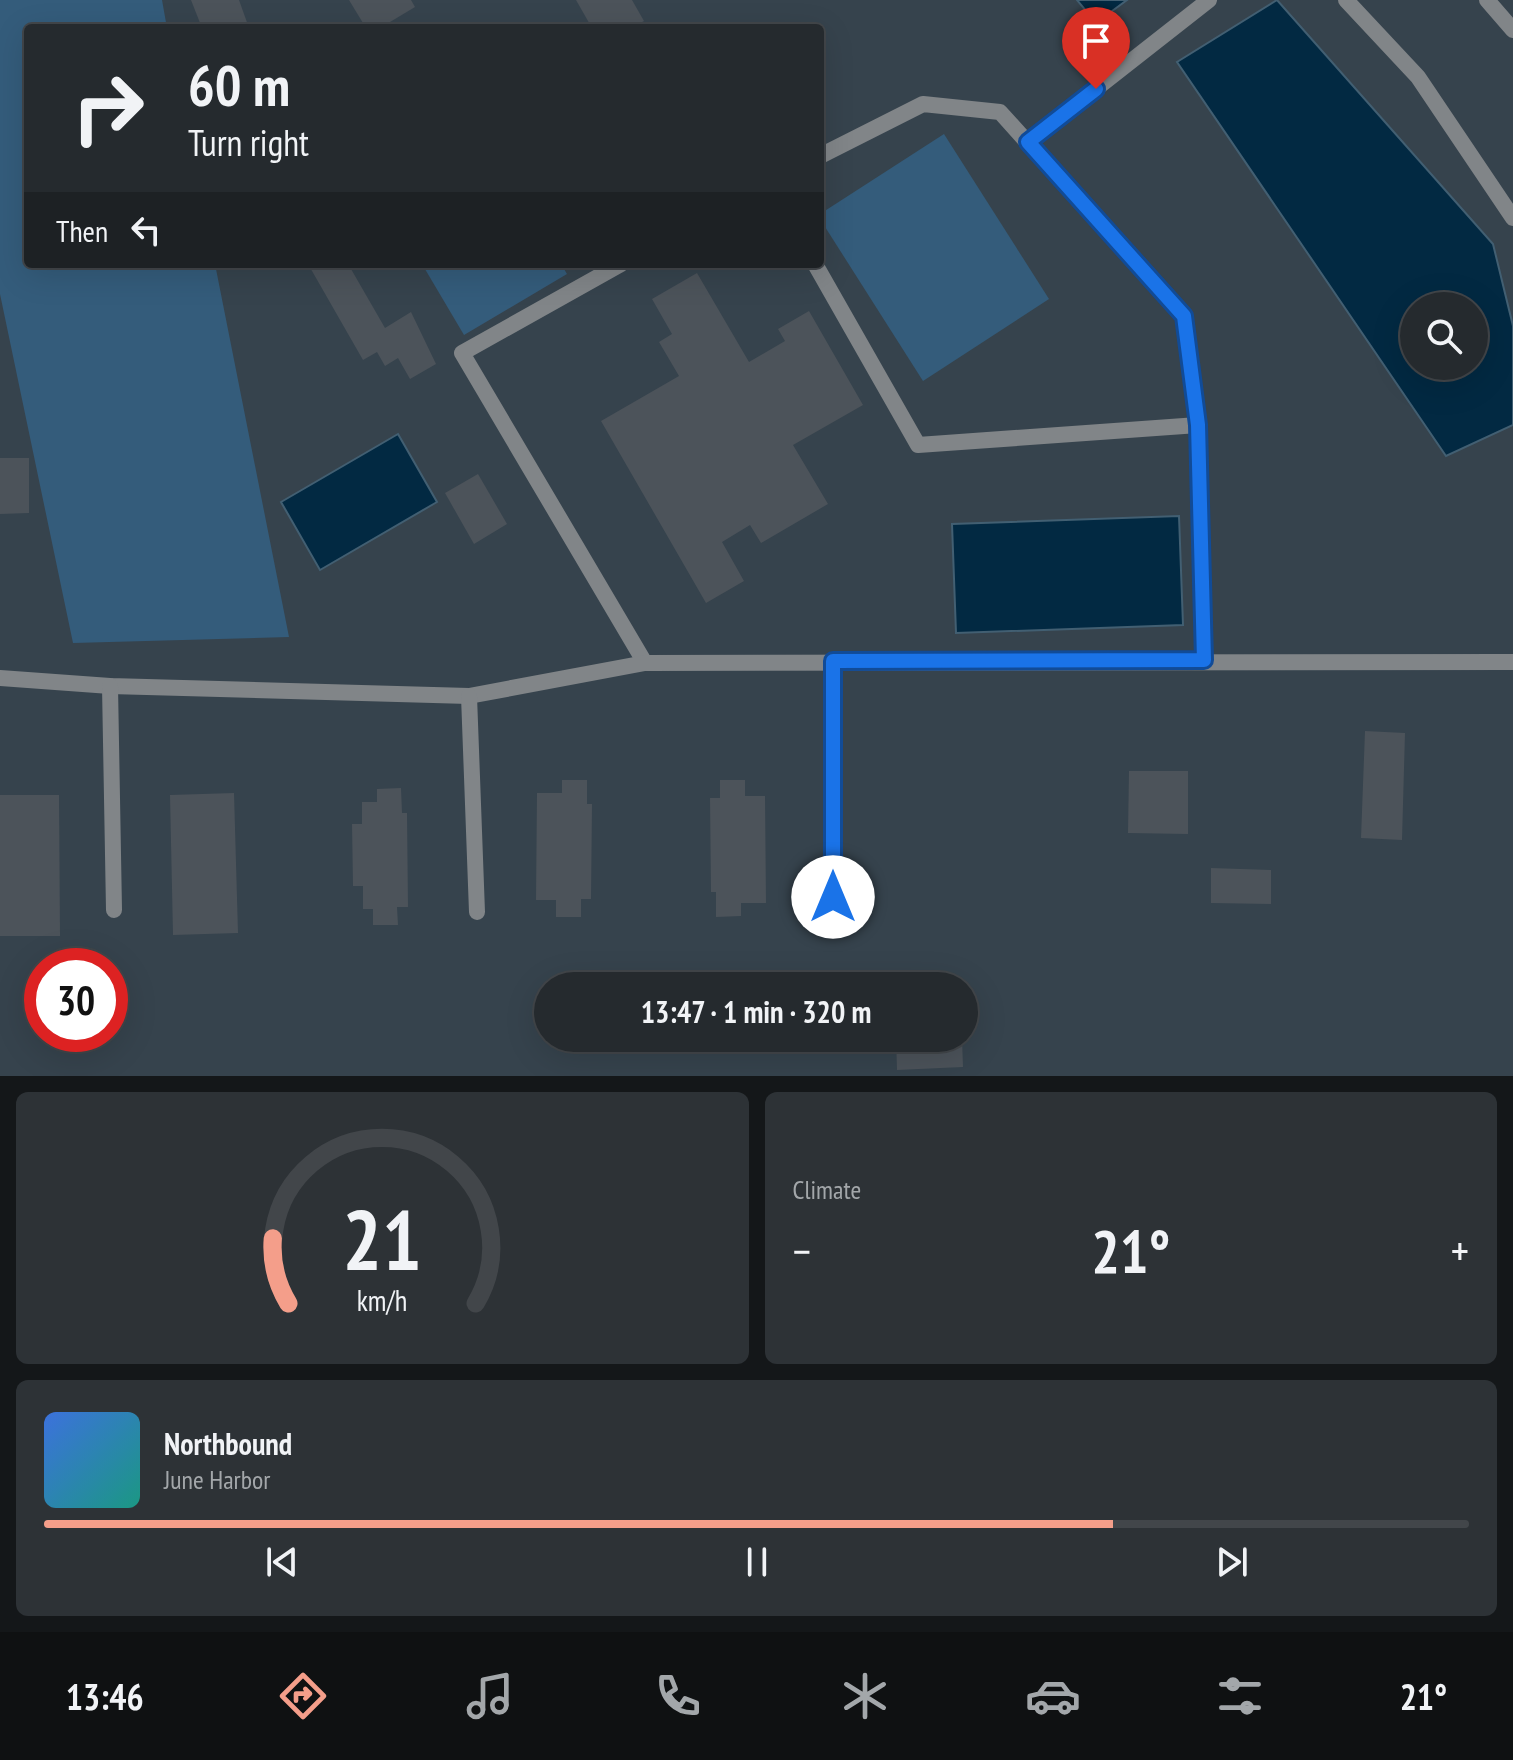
<!DOCTYPE html>
<html lang="en">
<head>
<meta charset="utf-8">
<style>
  :root { --surface:#252a2e; --page:#2d3236; --text:#f1f3f6; --muted:#a3a7aa; --line:#42464a; --accent:#f49e8a }
  body { margin:0; font-family:"PT Sans Narrow",sans-serif; background:var(--page); color:var(--text); height:100vh; display:flex; flex-direction:column; font-size:30px; white-space:nowrap }
  * { box-sizing:border-box; margin:0 }
  p { font-size:26px; color:var(--muted) }
  .icon { flex:none; width:44px; height:44px; fill:none; stroke:currentColor; stroke-width:2; stroke-linecap:round; stroke-linejoin:round }
  .map { position:relative; height:1076px; overflow:hidden }
  .side { display:flex; flex-direction:column; gap:16px; padding:16px; background:#141719; flex:1 }
  .side>* { flex:none }
  .banner { position:absolute; left:24px; top:24px; width:800px; height:244px; border-radius:8px; box-shadow:0 8px 32px #0002,0 0 0 2px var(--line); background:#252a2e; color:var(--text); overflow:hidden }
  .controls { position:absolute; left:1400px; top:292px; display:grid; gap:16px }
  .controls a { display:grid; place-items:center; width:88px; height:88px; border-radius:50%; background:var(--surface); box-shadow:0 8px 32px #0002,0 0 0 2px var(--line); font-size:40px }
  .speed { position:absolute; left:24px; top:948px; display:flex; gap:16px; font-size:40px; font-weight:700; text-align:center }
  .speed>* { display:grid; place-content:center; width:104px; height:104px; border-radius:50%; background:var(--surface); box-shadow:0 8px 32px #0002,0 0 0 2px var(--line); line-height:1 }
  .speed .limit { border:12px solid #d22; background:#fff; color:#111 }
  .pin { position:absolute; display:grid; place-items:center; width:68px; height:68px; color:#fff; margin:-82px -34px; border-radius:50% 50% 50% 0; rotate:-45deg; box-shadow:0 0 8px #0007 }
  .pin .icon { rotate:45deg }
  .me { position:absolute; width:88px; margin:-44px; rotate:0deg; stroke-linejoin:round; filter:drop-shadow(0 0 6px #0008) }
  .turn { display:flex; align-items:center; gap:28px; height:168px; padding:0 32px; font-size:36px }
  .turn .icon { width:104px; height:104px; stroke-width:2.5 }
  .turn b { display:block; font-size:56px; line-height:68px }
  .then { display:flex; align-items:center; height:76px; padding:0 32px; background:#0003; gap:16px; font-size:30px }
  .big { font-size:60px; font-weight:700; line-height:1.1 }
  .side .widget { flex:1; display:flex; flex-direction:column; justify-content:center; gap:12px; min-width:0; padding:0 28px; border-radius:12px; background:var(--page) }
  .side .dial { align-items:center; gap:0 }
  .dial svg { height:208px; overflow:visible; fill:none; stroke:var(--line); stroke-width:7; stroke-linecap:round; text-anchor:middle }
  .dial text { fill:var(--text); stroke:none }
  .song { display:flex; align-items:center; gap:24px }
  .cover { width:96px; height:96px; border-radius:12px; background:linear-gradient(135deg,hsl(220 70% 55%),hsl(170 70% 35%)) }
  .played { height:8px; border-radius:4px; background:linear-gradient(90deg,var(--accent) 75%,var(--line) 75%) }
  .keys { display:flex; justify-content:space-around; direction:ltr }
  .heat { display:flex; justify-content:space-between; align-items:center; font-size:44px; direction:ltr }
  .side .tiles { flex:1; display:grid; gap:16px; grid-template-columns:1fr 1fr }
  .widget:last-child { grid-column:span 2 }
  .trip { position:absolute; left:534px; top:972px; width:444px; height:80px; border-radius:40px; background:var(--surface); box-shadow:0 8px 32px #0002,0 0 0 2px var(--line); font-weight:700; line-height:80px; text-align:center }
  .tab-bar { display:flex; height:128px; justify-content:space-around; align-items:center; background:#0f1112; color:var(--muted) }
  .tab-bar .icon { width:56px; height:56px }
  .tab-bar .on { color:var(--accent) }
  .tab-bar b { font-size:36px; color:var(--text) }
  .map>svg:first-child { display:block }
  .built { fill:#36434d; fill-rule:evenodd }
  .green { fill:#345c7b }
  .water { fill:#022942; stroke:#425f72; stroke-width:2; fill-rule:evenodd }
  .building { fill:#4c535a }
  .lines { fill:none; stroke-linecap:round; stroke-linejoin:round }
  .lane { stroke:#818588; stroke-width:16 }
  .street { stroke:#818588; stroke-width:16 }
  .route-casing { stroke:#114b97; stroke-width:20 }
  .route { stroke:#1a73e8; stroke-width:14 }
</style>
</head>
<body>
<div class="map">
<svg width="1513" height="1076" viewBox="0 0 1513 1076">
  <rect width="100%" height="100%" fill="#31383e"/>
  <path class="built" d="M0,0H1513V1076H0ZM28,28H820V264H28ZM1414,306H1474V366H1414ZM42,966H110V1034H42ZM548,986H964V1038H548Z"/>
  <g class="green">
    <polygon points="0,0 162,0 167,28 28,28 28,264 215,264 289,637 73,643 0,294"/>
    <polygon points="944,134 1049,299 923,381 820,219 820,214"/>
    <polygon points="422,264 561,264 567,274 464,335"/>
  </g>
  <g class="water">
    <polygon points="1077,0 1127,0 1096,23"/>
    <path d="M1277,0L1493,244L1513,326V425L1446,456L1177,62ZM1474,306V366H1414V306Z"/>
    <polygon points="398,434 437,502 320,570 281,502"/>
    <polygon points="1179,516 1183,625 956,633 952,524"/>
  </g>
  <g class="building">
    <polygon points="191,0 239,0 249,28 202,28"/>
    <polygon points="349,0 411,0 415,7 380,28 366,28"/>
    <polygon points="576,0 632,0 644,21 631,28 592,28"/>
    <polygon points="308,264 360,264 351,269 385,328 411,312 436,364 410,379 398,358 385,366 377,352 363,360"/>
    <polygon points="697,273 749,362 785,341 778,329 809,311 863,405 793,445 828,504 761,543 750,525 722,542 744,581 706,603 601,421 679,376 659,342 672,334 652,299"/>
    <polygon points="0,458 29,458 29,513 0,514"/>
    <polygon points="478,474 507,524 474,544 445,493"/>
    <polygon points="1365,731 1405,733 1402,840 1361,838"/>
    <polygon points="1129,771 1188,771 1188,834 1128,833"/>
    <polygon points="562,780 587,780 587,804 592,804 591,899 581,899 581,917 556,917 556,900 536,900 537,793 562,793"/>
    <polygon points="720,780 745,780 745,796 765,796 766,903 741,903 741,916 716,917 716,892 711,892 710,798 720,798"/>
    <polygon points="401,788 402,813 407,813 408,907 397,907 398,925 373,925 373,909 363,909 363,886 353,886 352,824 362,824 362,802 377,802 377,789"/>
    <polygon points="234,793 238,933 173,935 170,795"/>
    <polygon points="0,795 59,795 60,936 0,936"/>
    <polygon points="1211,868 1271,870 1271,904 1211,903"/>
    <polygon points="896,1038 962,1038 963,1067 897,1070"/>
  </g>
  <g class="lines">
    <g class="lane">
      <polyline points="1346,0 1418,77 1513,218"/>
      <polyline points="1487,0 1513,30"/>
      <polyline points="1028,142 1209,0"/>
      <polyline points="820,156 923,104 1000,112 1184,316 1198,425 1204,660"/>
      <polyline points="621,264 462,353 645,663"/>
      <polyline points="815,264 918,445 1198,425"/>
      <polyline points="0,678 110,686 469,696 645,663 1513,662"/>
    </g>
    <g class="street">
      <polyline points="833,661 833,897"/>
      <polyline points="110,686 114,910"/>
      <polyline points="469,696 477,912"/>
    </g>
  </g>
  <g class="lines">
    <g class="route-casing">
      <polyline id="route" points="833,897 833,661 1204,660 1198,425 1184,316 1028,142 1096,89"/>
    </g>
    <use href="#route" class="route"/>
  </g>
</svg>
<div class="controls">
<a><svg class="icon" aria-label="search" viewBox="0 0 24 24"><circle cx="10" cy="10" r="6"/><path d="M15 15l6 6"/></svg></a>
</div>
<div class="speed"><div class="limit">30</div></div>
<div class="pin" style="left:1096px;top:89px;background:#d93025"><svg class="icon" aria-label="arrive" viewBox="0 0 24 24"><path d="M6 21V4h12l-3 4 3 4H6"/></svg></div>
<svg class="me" style="left:833px;top:897px" viewBox="-20 -20 40 40"><circle r="19" fill="#fff"/><path d="M0-13L10 11 0 6-10 11z" fill="#1a73e8"/></svg>
<div class="trip">13:47 · 1 min · 320 m</div>
<div class="banner">
<div class="turn"><svg class="icon" aria-label="right" viewBox="0 0 24 24"><path d="M7 20v-9h11M14 6l5 5-5 5"/></svg><div><b>60 m</b>Turn right</div></div>
<div class="then">Then<svg class="icon" aria-label="left" viewBox="0 0 24 24"><path d="M17 20v-9H6M10 6l-5 5 5 5"/></svg></div>
</div>
</div>
<section class="side">
<div class="tiles">
<div class="widget dial"><svg viewBox="0 0 100 80">
<path d="M14 69A42 42 0 1 1 86 69"/>
<path d="M14 69A42 42 0 0 1 8 44" stroke="#f49e8a"/>
<text x="50" y="56" font-size="32" font-weight="700">21</text>
<text x="50" y="72" font-size="11">km/h</text>
</svg></div>
<div class="widget"><p>Climate</p>
<div class="heat"><a>−</a><b class="big">21°</b><a>+</a></div>
</div>
<div class="widget">
<div class="song"><i class="cover"></i><div><b>Northbound</b><p>June Harbor</p></div></div>
<div class="played"></div>
<div class="keys"><svg class="icon" aria-label="previous" viewBox="0 0 24 24"><path d="M18 5L8 12l10 7zM5 5v14"/></svg><svg class="icon" aria-label="pause" viewBox="0 0 24 24"><path d="M8 5v14M16 5v14"/></svg><svg class="icon" aria-label="next" viewBox="0 0 24 24"><path d="M6 5l10 7-10 7zM19 5v14"/></svg></div>
</div>
</div>
</section>
<nav class="tab-bar">
<b>13:46</b>
<svg class="icon on" aria-label="directions" viewBox="0 0 24 24"><path d="M12 3l9 9-9 9-9-9zM9 14v-3h6M13 9l2 2-2 2"/></svg>
<svg class="icon" aria-label="music" viewBox="0 0 24 24"><path d="M9 18V5l10-2v13"/><circle cx="6" cy="18" r="3"/><circle cx="16" cy="16" r="3"/></svg>
<svg class="icon" aria-label="phone" viewBox="0 0 24 24"><path d="M5 4h4l2 5-3 2q2 4 5 5l2-3 5 2v4C11 20 4 13 5 4z"/></svg>
<svg class="icon" aria-label="climate" viewBox="0 0 24 24"><path d="M12 3v18M4 7l16 10M4 17L20 7"/></svg>
<svg class="icon" aria-label="car" viewBox="0 0 24 24"><path d="M5 17H2v-5l4-1 3-4h7l3 4 3 1v5h-3M9 17h6M6 11h13"/><circle cx="7" cy="17" r="2"/><circle cx="17" cy="17" r="2"/></svg>
<svg class="icon" aria-label="filters" viewBox="0 0 24 24"><path d="M4 7h16M4 17h16"/><circle cx="9" cy="7" r="2"/><circle cx="15" cy="17" r="2"/></svg>
<b>21°</b>
</nav>
</body>
</html>
